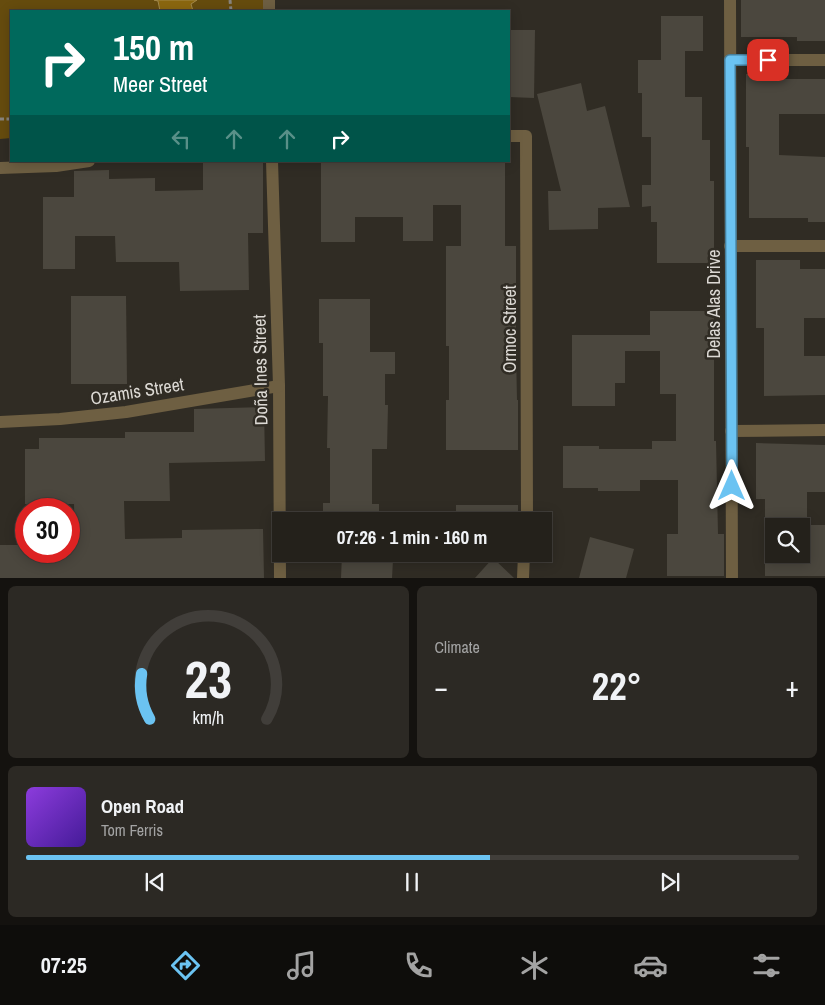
<!DOCTYPE html>
<html lang="en">
<head>
<meta charset="utf-8">
<style>
  :root { --surface:#24211b; --page:#2c2924; --text:#f1f3f6; --muted:#a3a3a3; --line:#413e3a; --accent:#6bc3f2 }
  body { margin:0; font-family:"Archivo Narrow",sans-serif; background:var(--page); color:var(--text); height:100vh; display:flex; flex-direction:column; font-size:19px; white-space:nowrap }
  * { box-sizing:border-box; margin:0 }
  p { font-size:16px; color:var(--muted) }
  .icon { flex:none; width:28px; height:28px; fill:none; stroke:currentColor; stroke-width:2; stroke-linecap:round; stroke-linejoin:round }
  .map { position:relative; height:578px; overflow:hidden }
  .side { display:flex; flex-direction:column; gap:8px; padding:8px; background:#14120f; flex:1 }
  .side>* { flex:none }
  .top-card { position:absolute; left:10px; top:10px; width:500px; height:152px; border-radius:0px; box-shadow:0 2px 12px #0003,0 0 0 1px var(--line); background:#00695c; color:#fff; overflow:hidden }
  .fabs { position:absolute; left:765px; top:518px; display:grid; gap:10px }
  .fabs a { display:grid; place-items:center; width:45px; height:45px; border-radius:0px; background:var(--surface); box-shadow:0 2px 12px #0003,0 0 0 1px var(--line); font-size:25px }
  .speed { position:absolute; left:15px; top:498px; display:flex; gap:10px; font-size:25px; font-weight:700; text-align:center }
  .speed>* { display:grid; place-content:center; width:65px; height:65px; border-radius:50%; background:var(--surface); box-shadow:0 2px 12px #0003,0 0 0 1px var(--line); line-height:1 }
  .speed .limit { border:8px solid #d22; background:#fff; color:#111 }
  .pin { position:absolute; display:grid; place-items:center; width:42px; height:42px; color:#fff; margin:-21px; border-radius:10px; box-shadow:0 2px 8px #0006 }
  .me { position:absolute; width:55px; margin:-28px; rotate:0deg; stroke-linejoin:round; filter:drop-shadow(0 0 4px #0008) }
  .turn { display:flex; align-items:center; gap:18px; height:105px; padding:0 20px; font-size:22px }
  .turn .icon { width:65px; height:65px; stroke-width:2.5 }
  .turn b { display:block; font-size:35px; line-height:42px }
  .lanes { display:flex; align-items:center; height:48px; padding:0 20px; background:#0003; justify-content:center; gap:25px; direction:ltr }
  .lanes .off { opacity:.35 }
  .big { font-size:38px; font-weight:700; line-height:1.1 }
  .side .tile { flex:1; display:flex; flex-direction:column; justify-content:center; gap:8px; min-width:0; padding:0 18px; border-radius:8px; background:var(--page) }
  .side .dial { align-items:center; gap:0 }
  .dial svg { height:130px; overflow:visible; fill:none; stroke:var(--line); stroke-width:7; stroke-linecap:round; text-anchor:middle }
  .dial text { fill:var(--text); stroke:none }
  .song { display:flex; align-items:center; gap:15px }
  .cover { width:60px; height:60px; border-radius:8px; background:linear-gradient(135deg,hsl(270 70% 55%),hsl(260 70% 35%)) }
  .played { height:5px; border-radius:2px; background:linear-gradient(90deg,var(--accent) 60%,var(--line) 60%) }
  .keys { display:flex; justify-content:space-around; direction:ltr }
  .heat { display:flex; justify-content:space-between; align-items:center; font-size:28px; direction:ltr }
  .side .tiles { flex:1; display:grid; gap:8px; grid-template-columns:1fr 1fr }
  .tile:last-child { grid-column:span 2 }
  .trip { position:absolute; left:272px; top:512px; width:280px; height:50px; border-radius:0px; background:var(--surface); box-shadow:0 2px 12px #0003,0 0 0 1px var(--line); font-weight:700; line-height:50px; text-align:center }
  .dock { display:flex; height:80px; justify-content:space-around; align-items:center; background:#0e0d0b; color:var(--muted) }
  .dock .icon { width:35px; height:35px }
  .dock .active { color:var(--accent) }
  .dock b { font-size:22px; color:var(--text) }
  .map>svg:first-child { display:block }
  .green { fill:#664c0e }
  .water { fill:#8b670f; stroke:#a3894a }
  .building { fill:#4b473e; fill-rule:evenodd }
  .lines { fill:none; stroke-linecap:round; stroke-linejoin:round }
  .path { stroke:#88847e; stroke-width:3; stroke-dasharray:4 2.5; stroke-linecap:butt }
  .minor { stroke:#6e5f42; stroke-width:12 }
  .route-casing { stroke:#467f9d; stroke-width:12 }
  .route { stroke:#6bc3f2; stroke-width:9 }
  .labels { text-anchor:middle; dominant-baseline:central; stroke-width:5; stroke-linejoin:round; paint-order:stroke }
  .street-label { font-size:18px; fill:#dcd9d4; stroke:#302c24 }
</style>
</head>
<body>
<div class="map">
<svg width="825" height="578" viewBox="0 0 825 578">
  <rect width="100%" height="100%" fill="#302c24"/>
  <polygon class="green" points="0,0 273,0 273,11 11,11 11,138 0,139"/>
  <polygon class="water" points="154,0 197,0 191,4 193,11 160,11 158,1"/>
  <g class="building">
    <polygon points="741,0 825,0 825,41 797,41 797,37 741,37"/>
    <polygon points="661,16 703,16 703,51 685,51 685,97 702,97 702,140 710,140 710,181 714,181 714,263 657,263 657,222 651,222 651,206 642,207 642,185 651,185 651,137 642,137 642,93 638,93 638,60 661,60"/>
    <polygon points="509,30 535,30 534,98 509,97"/>
    <polygon points="746,74 779,74 779,79 825,79 825,114 779,114 779,155 825,157 825,222 808,222 808,218 749,218 749,147 746,147"/>
    <polygon points="581,83 587,111 605,106 630,207 598,208 598,229 549,230 548,191 561,191 537,94"/>
    <polygon points="203,161 263,161 263,233 248,233 249,290 180,291 179,262 116,262 115,236 75,236 75,269 43,269 43,197 74,197 74,171 109,170 109,179 155,178 155,191 203,190"/>
    <polygon points="321,161 505,161 505,246 516,246 516,352 517,400 518,400 518,450 446,450 446,400 449,400 449,346 446,346 446,246 461,246 461,205 433,205 433,241 403,241 403,217 355,217 355,242 321,242"/>
    <polygon points="756,260 800,260 800,269 825,269 825,318 804,318 804,356 825,356 825,395 764,396 764,328 756,328"/>
    <polygon points="71,296 126,296 127,384 71,384"/>
    <polygon points="319,299 370,299 370,352 395,352 395,374 385,374 385,405 388,405 387,449 372,449 372,504 379,504 379,521 323,521 323,503 330,503 330,448 327,448 328,396 323,396 323,343 319,343"/>
    <polygon points="650,311 714,311 714,441 716,441 718,534 724,534 724,576 667,576 667,534 678,534 678,480 640,480 640,491 598,491 598,488 563,488 563,446 599,446 599,449 652,449 652,441 676,441 676,394 660,394 660,351 625,351 625,383 615,383 615,406 572,406 572,335 650,335"/>
    <polygon points="264,407 265,461 169,463 170,501 124,501 125,539 182,538 182,530 263,529 264,578 0,578 0,545 26,545 26,551 69,551 69,542 75,542 74,504 25,504 25,449 39,449 39,438 125,438 125,432 194,432 194,409"/>
    <path d="M756,443L825,445V492H807V525H825V576H765V499H756ZM774,526H801V554H774Z"/>
    <rect x="456" y="505" width="62" height="16"/>
    <polygon points="590,537 634,549 626,578 579,578"/>
    <polygon points="342,554 379,554 379,560 393,560 392,578 341,578"/>
    <polygon points="493,558 514,578 475,578"/>
  </g>
  <g class="lines">
    <g class="path">
      <polyline points="230,0 231,11"/>
      <polyline points="0,119 11,119"/>
    </g>
    <g class="minor">
      <polyline points="269,0 269,11"/>
      <polyline points="730,0 732,578"/>
      <polyline points="730,60 825,60"/>
      <polyline points="509,136 526,136 527,521"/>
      <polyline points="272,161 279,386 280,578"/>
      <polyline points="0,168 56,166 89,161"/>
      <polyline points="730,246 825,246"/>
      <polyline points="0,422 60,419 126,412 279,386"/>
      <polyline points="731,431 825,430"/>
      <polyline points="523,578 524,554"/>
    </g>
  </g>
  <g class="lines">
    <g class="route-casing">
      <polyline id="route" points="732,486 730,60 768,60"/>
    </g>
    <use href="#route" class="route"/>
  </g>
  <g class="labels">
    <g class="street-label">
      <text transform="translate(713 304) rotate(-90)">Delas Alas Drive</text>
      <text transform="translate(509 329) rotate(-90)">Ormoc Street</text>
      <text transform="translate(260 370) rotate(-91)">Doña Ines Street</text>
      <text transform="translate(137 391) rotate(-9)">Ozamis Street</text>
    </g>
  </g>
</svg>
<div class="fabs">
<a><svg class="icon" aria-label="search" viewBox="0 0 24 24"><circle cx="10" cy="10" r="6"/><path d="M15 15l6 6"/></svg></a>
</div>
<div class="speed"><div class="limit">30</div></div>
<div class="pin" style="left:768px;top:60px;background:#d93025"><svg class="icon" aria-label="arrive" viewBox="0 0 24 24"><path d="M6 21V4h12l-3 4 3 4H6"/></svg></div>
<svg class="me" style="left:732px;top:486px" viewBox="-20 -20 40 40"><path d="M0-17L14 15 0 8-14 15z" fill="#6bc3f2" stroke="#fff" stroke-width="4"/></svg>
<div class="trip">07:26 · 1 min · 160 m</div>
<div class="top-card">
<div class="turn"><svg class="icon" aria-label="right" viewBox="0 0 24 24"><path d="M7 20v-9h11M14 6l5 5-5 5"/></svg><div><b>150 m</b>Meer Street</div></div>
<div class="lanes"><svg class="icon off" aria-label="left" viewBox="0 0 24 24"><path d="M17 20v-9H6M10 6l-5 5 5 5"/></svg><svg class="icon off" aria-label="ahead" viewBox="0 0 24 24"><path d="M12 20V5M6 11l6-6 6 6"/></svg><svg class="icon off" aria-label="ahead" viewBox="0 0 24 24"><path d="M12 20V5M6 11l6-6 6 6"/></svg><svg class="icon" aria-label="right" viewBox="0 0 24 24"><path d="M7 20v-9h11M14 6l5 5-5 5"/></svg></div>
</div>
</div>
<section class="side">
<div class="tiles">
<div class="tile dial"><svg viewBox="0 0 100 80">
<path d="M14 69A42 42 0 1 1 86 69"/>
<path d="M14 69A42 42 0 0 1 9 41" stroke="#6bc3f2"/>
<text x="50" y="56" font-size="32" font-weight="700">23</text>
<text x="50" y="72" font-size="11">km/h</text>
</svg></div>
<div class="tile"><p>Climate</p>
<div class="heat"><a>−</a><b class="big">22°</b><a>+</a></div>
</div>
<div class="tile">
<div class="song"><i class="cover"></i><div><b>Open Road</b><p>Tom Ferris</p></div></div>
<div class="played"></div>
<div class="keys"><svg class="icon" aria-label="previous" viewBox="0 0 24 24"><path d="M18 5L8 12l10 7zM5 5v14"/></svg><svg class="icon" aria-label="pause" viewBox="0 0 24 24"><path d="M8 5v14M16 5v14"/></svg><svg class="icon" aria-label="next" viewBox="0 0 24 24"><path d="M6 5l10 7-10 7zM19 5v14"/></svg></div>
</div>
</div>
</section>
<nav class="dock">
<b>07:25</b>
<svg class="icon active" aria-label="directions" viewBox="0 0 24 24"><path d="M12 3l9 9-9 9-9-9zM9 14v-3h6M13 9l2 2-2 2"/></svg>
<svg class="icon" aria-label="music" viewBox="0 0 24 24"><path d="M9 18V5l10-2v13"/><circle cx="6" cy="18" r="3"/><circle cx="16" cy="16" r="3"/></svg>
<svg class="icon" aria-label="phone" viewBox="0 0 24 24"><path d="M5 4h4l2 5-3 2q2 4 5 5l2-3 5 2v4C11 20 4 13 5 4z"/></svg>
<svg class="icon" aria-label="climate" viewBox="0 0 24 24"><path d="M12 3v18M4 7l16 10M4 17L20 7"/></svg>
<svg class="icon" aria-label="car" viewBox="0 0 24 24"><path d="M5 17H2v-5l4-1 3-4h7l3 4 3 1v5h-3M9 17h6M6 11h13"/><circle cx="7" cy="17" r="2"/><circle cx="17" cy="17" r="2"/></svg>
<svg class="icon" aria-label="filters" viewBox="0 0 24 24"><path d="M4 7h16M4 17h16"/><circle cx="9" cy="7" r="2"/><circle cx="15" cy="17" r="2"/></svg>
</nav>
</body>
</html>
